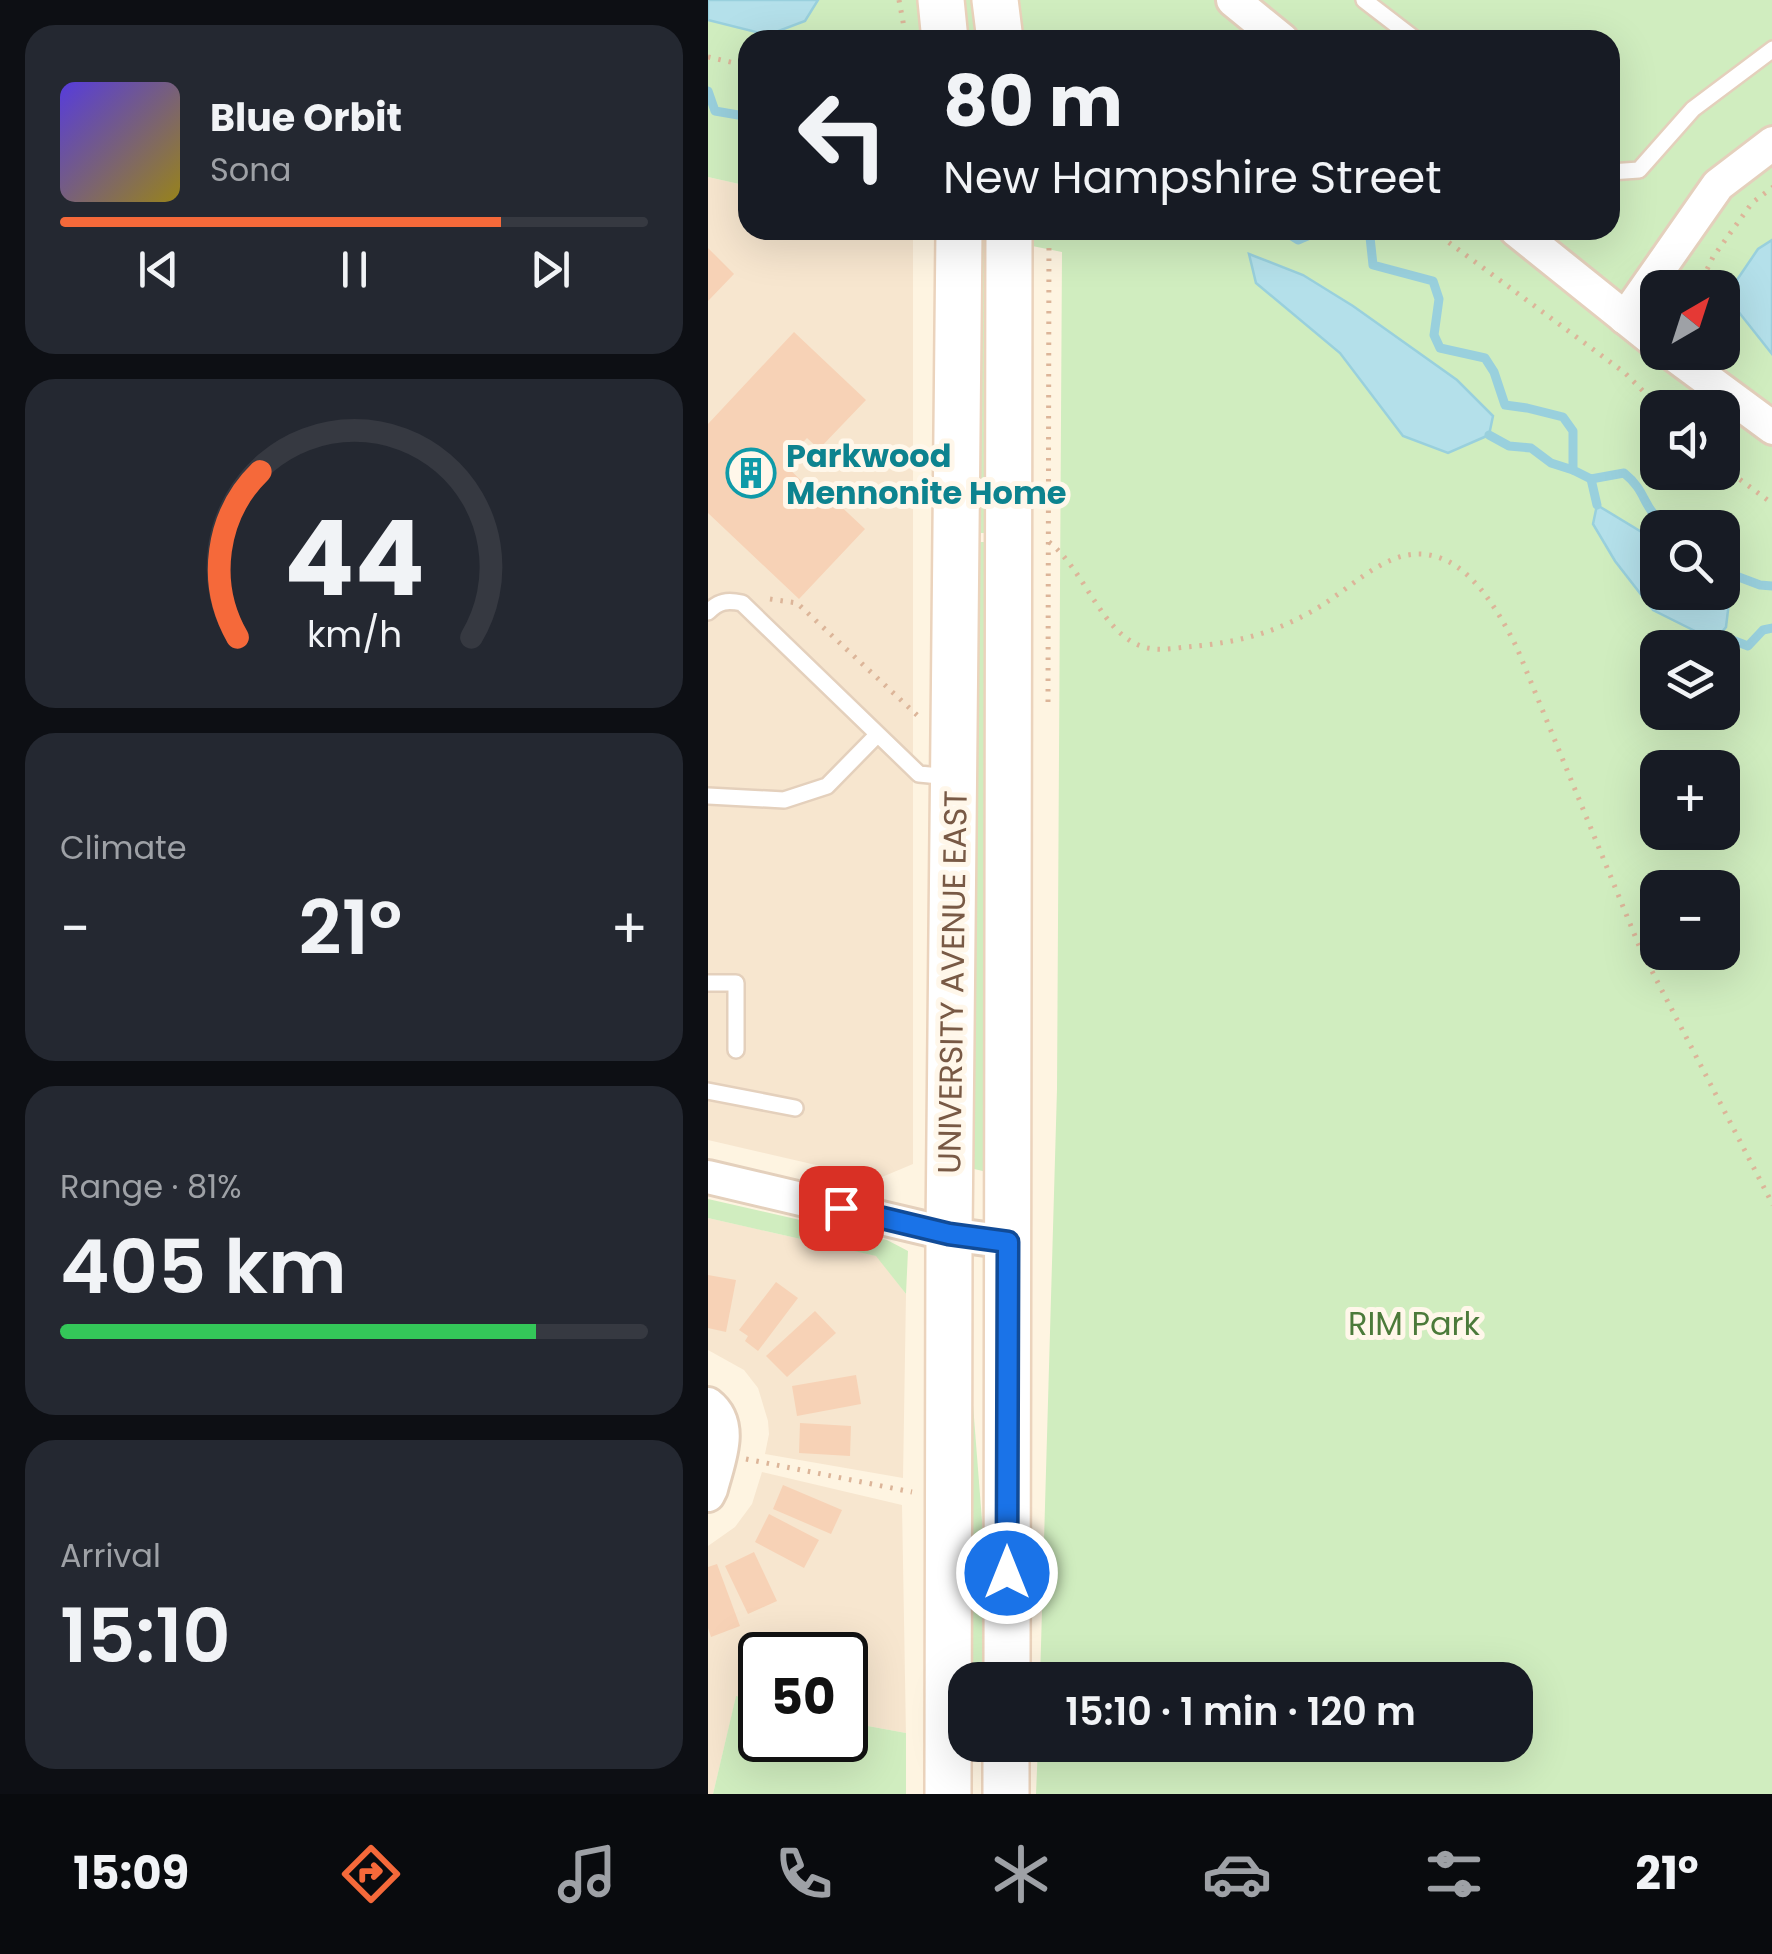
<!DOCTYPE html>
<html lang="en">
<head>
<meta charset="utf-8">
<style>
  :root { --surface:#171b24; --page:#242831; --text:#f1f3f6; --muted:#9ea1a6; --line:#363941; --accent:#f5693a }
  body { margin:0; font-family:Poppins,sans-serif; background:var(--page); color:var(--text); height:100vh; display:flex; flex-direction:column; font-size:38px; white-space:nowrap }
  * { box-sizing:border-box; margin:0 }
  p { font-size:32px; color:var(--muted) }
  .icon { flex:none; width:55px; height:55px; fill:none; stroke:currentColor; stroke-width:2; stroke-linecap:round; stroke-linejoin:round }
  .map { position:relative; flex:1; overflow:hidden }
  .sheet { display:flex; flex-direction:column; gap:25px; padding:25px; background:#0d0f14; width:708px }
  .sheet>* { flex:none }
  .banner { position:absolute; left:30px; top:30px; width:882px; height:210px; border-radius:30px; box-shadow:0 10px 40px #0002; background:#171b24; color:var(--text); overflow:hidden }
  .needle { width:65px; rotate:39deg }
  .fabs { position:absolute; left:932px; top:270px; display:grid; gap:20px }
  .fabs a { display:grid; place-items:center; width:100px; height:100px; border-radius:20px; background:var(--surface); box-shadow:0 10px 40px #0002; font-size:50px }
  .speed { position:absolute; left:30px; top:1632px; display:flex; gap:20px; font-size:50px; font-weight:700; text-align:center }
  .speed>* { display:grid; place-content:center; width:130px; height:130px; border-radius:50%; background:var(--surface); box-shadow:0 10px 40px #0002; line-height:1 }
  .speed .limit { border:5px solid #111; border-radius:15px; background:#fff; color:#111 }
  .pin { position:absolute; display:grid; place-items:center; width:85px; height:85px; color:#fff; margin:-42px; border-radius:20px; box-shadow:0 5px 15px #0006 }
  .me { position:absolute; width:110px; margin:-55px; rotate:0deg; stroke-linejoin:round; filter:drop-shadow(0 0 8px #0008) }
  .turn { display:flex; align-items:center; gap:35px; height:210px; padding:0 40px; font-size:45px }
  .turn .icon { width:130px; height:130px; stroke-width:2.5 }
  .turn b { display:block; font-size:70px; line-height:85px }
  .big { font-size:75px; font-weight:600; line-height:1.1 }
  .sheet .card { flex:1; display:flex; flex-direction:column; justify-content:center; gap:15px; min-width:0; padding:0 35px; border-radius:30px; background:var(--page) }
  .sheet .dial { align-items:center; gap:0 }
  .dial svg { height:260px; overflow:visible; fill:none; stroke:var(--line); stroke-width:7; stroke-linecap:round; text-anchor:middle }
  .dial text { fill:var(--text); stroke:none }
  .song { display:flex; align-items:center; gap:30px }
  .cover { width:120px; height:120px; border-radius:15px; background:linear-gradient(135deg,hsl(250 70% 55%),hsl(50 70% 35%)) }
  .played { height:10px; border-radius:5px; background:linear-gradient(90deg,var(--accent) 75%,var(--line) 75%) }
  .keys { display:flex; justify-content:space-around; direction:ltr }
  .heat { display:flex; justify-content:space-between; align-items:center; font-size:55px; direction:ltr }
  .charge { height:15px; border-radius:8px; background:linear-gradient(90deg,#34c759 81%,var(--line) 0) }
  .trip { position:absolute; left:240px; top:1662px; width:585px; height:100px; border-radius:30px; background:var(--surface); box-shadow:0 10px 40px #0002; font-weight:600; line-height:100px; text-align:center }
  .tab-bar { display:flex; height:160px; justify-content:space-around; align-items:center; background:#090b0e; color:var(--muted) }
  .tab-bar .icon { width:70px; height:70px }
  .tab-bar .selected { color:var(--accent) }
  .tab-bar b { font-size:45px; color:var(--text) }
  main { display:flex; flex:1; min-height:0 }
  .map>svg:first-child { display:block }
  .residential { fill:#f7e6cf }
  .green { fill:#d0edbf; fill-rule:evenodd }
  .water { fill:#b4e0ea; stroke:#99d0dd; stroke-width:2.5 }
  .lines { fill:none; stroke-linecap:round; stroke-linejoin:round }
  .stream { stroke:#99d0dd; stroke-width:9 }
  .building { fill:#f7d2b6 }
  .lane-casing { stroke:#e4d0bc; stroke-width:20 }
  .street-casing { stroke:#e4d0bc; stroke-width:38 }
  .secondary-casing { stroke:#ebd3bc; stroke-width:50 }
  .path { stroke:#dcb599; stroke-width:5; stroke-dasharray:2.5 8; stroke-linecap:butt }
  .lane { stroke:#fff; stroke-width:15 }
  .street { stroke:#fff; stroke-width:32 }
  .secondary { stroke:#fff; stroke-width:45 }
  .route-casing { stroke:#114b97; stroke-width:25 }
  .route { stroke:#1a73e8; stroke-width:18 }
  .labels { text-anchor:middle; dominant-baseline:central; stroke-width:10; stroke-linejoin:round; paint-order:stroke }
  .culture-label { font-size:32px; font-weight:bold; fill:#0d838f; stroke:#fff7ea; text-anchor:start }
  .street-label { font-size:32px; fill:#785945; stroke:#fff7ea }
  .park-label { font-size:32px; fill:#4b7a3a; stroke:#fff7ea }
</style>
</head>
<body>
<main>
<section class="sheet">
<div class="card">
<div class="song"><i class="cover"></i><div><b>Blue Orbit</b><p>Sona</p></div></div>
<div class="played"></div>
<div class="keys"><svg class="icon" aria-label="previous" viewBox="0 0 24 24"><path d="M18 5L8 12l10 7zM5 5v14"/></svg><svg class="icon" aria-label="pause" viewBox="0 0 24 24"><path d="M8 5v14M16 5v14"/></svg><svg class="icon" aria-label="next" viewBox="0 0 24 24"><path d="M6 5l10 7-10 7zM19 5v14"/></svg></div>
</div>
<div class="card dial"><svg viewBox="0 0 100 80">
<path d="M14 69A42 42 0 1 1 86 69"/>
<path d="M14 69A42 42 0 0 1 21 18" stroke="#f5693a"/>
<text x="50" y="56" font-size="32" font-weight="700">44</text>
<text x="50" y="72" font-size="11">km/h</text>
</svg></div>
<div class="card"><p>Climate</p>
<div class="heat"><a>−</a><b class="big">21°</b><a>+</a></div>
</div>
<div class="card"><p>Range · 81%</p><b class="big">405 km</b><div class="charge"></div></div>
<div class="card"><p>Arrival</p><b class="big">15:10</b></div>
</section>
<div class="map">
<svg width="1065" height="1794" viewBox="0 0 1065 1794">
  <rect width="100%" height="100%" fill="#fef4e1"/>
  <g class="residential">
    <polygon points="0,177 40,186 40,230 205,230 205,1164 174,1177 160,1177 0,1140"/>
    <polygon points="0,1218 169,1256 198,1294 195,1478 57,1454 61,1434 60,1421 50,1388 36,1370 0,1350"/>
    <polygon points="54,1472 194,1505 198,1733 138,1722 138,1655 52,1655 52,1703 28,1697 5,1794 0,1794 0,1546 27,1527 44,1504"/>
  </g>
  <g class="green">
    <path d="M0,0H1064V1794H328L330,1745H808V1680H332L349,1089L354,252L285,238L282,533H263L238,230H902V40H40V186L0,177ZM950,288H1015V352H950ZM950,408H1015V472H950ZM950,528H1015V592H950ZM950,648H1015V712H950ZM950,768H1015V832H950ZM950,888H1015V952H950Z"/>
    <polygon points="261,542 282,542 283,1173 262,1168"/>
    <polygon points="0,1199 179,1240 200,1251 198,1294 168,1256 0,1218"/>
    <polygon points="264,1392 278,1572 278,1680 260,1680"/>
    <polygon points="28,1696 52,1703 52,1740 138,1740 138,1722 198,1733 198,1794 5,1794"/>
  </g>
  <g class="water">
    <polygon points="0,0 110,0 97,21 60,35 0,20"/>
    <polygon points="1064,240 1064,354 1018,296 1050,249"/>
    <polygon points="541,254 595,275 645,306 749,380 785,416 781,435 740,453 695,436 632,353 548,283"/>
    <polygon points="889,505 950,542 950,592 1009,593 1021,602 1018,627 1007,641 945,610 907,561 885,524"/>
  </g>
  <g class="lines">
    <g class="stream">
      <polyline points="0,91 7,111 36,116 40,113"/>
      <polyline points="574,230 590,240 613,230"/>
      <path d="M653,230L662,237L665,265L725,281L731,299L726,335L732,348L777,358L786,372L797,405L819,408L855,417L865,431V470L883,479L916,473C946,497 930,518 975,528"/>
      <polyline points="781,435 801,446 823,448 843,463 865,470"/>
      <polyline points="883,479 889,505"/>
      <polyline points="1015,545 1018,548 1028,576 1052,585 1065,586"/>
      <polyline points="1011,635 1040,646 1055,630 1065,628"/>
    </g>
  </g>
  <g class="building">
    <polygon points="0,248 26,274 0,301"/>
    <polygon points="86,332 158,400 111,449 99,438 75,463 102,489 108,483 157,529 91,599 0,513 0,424"/>
    <polygon points="0,1275 28,1280 18,1332 0,1328"/>
    <polygon points="68,1282 90,1298 50,1351 37,1341 40,1336 31,1330"/>
    <polygon points="107,1311 128,1333 79,1377 58,1356"/>
    <polygon points="148,1375 153,1404 89,1416 84,1386"/>
    <polygon points="92,1423 143,1426 142,1456 91,1453"/>
    <polygon points="75,1485 134,1510 123,1534 65,1509"/>
    <polygon points="61,1514 111,1540 96,1568 47,1542"/>
    <polygon points="46,1552 69,1601 40,1614 17,1566"/>
    <polygon points="9,1564 32,1626 3,1637 0,1628 0,1567"/>
  </g>
  <g class="lines">
    <g class="lane-casing">
      <g id="lane">
        <polyline points="656,0 708,40"/>
        <polyline points="902,172 931,170 985,109 1065,49"/>
        <path d="M0,612C11,601 19,600 34,603L211,774L242,777"/>
        <polyline points="0,796 76,800 119,786 169,735"/>
        <polyline points="0,983 28,983 28,1050"/>
        <polyline points="0,1091 87,1108"/>
      </g>
    </g>
    <g class="street-casing">
      <g id="street">
        <polyline points="525,0 574,40"/>
        <polyline points="808,230 950,344"/>
        <polyline points="917,318 1010,185 1065,143"/>
        <polyline points="962,352 1065,428"/>
        <polyline points="0,1177 241,1234 300,1242"/>
        <path d="M0,1404C27,1425 10,1461 3,1489L0,1495"/>
      </g>
    </g>
    <g class="secondary-casing">
      <g id="secondary">
        <polyline points="233,0 237,40"/>
        <polyline points="287,0 292,40"/>
        <polyline points="299,1680 301,230"/>
        <polyline points="240,1794 241,1234 251,230"/>
        <polyline points="298,1794 298,1745"/>
      </g>
    </g>
    <g class="path">
      <polyline points="191,0 196,27"/>
      <polyline points="0,57 40,66"/>
      <polyline points="724,230 917,373 952,408"/>
      <polyline points="990,288 1005,257 1044,203 1065,187"/>
      <polyline points="1015,467 1065,504"/>
      <path d="M341,542C377,570 394,635 436,647C452,652 472,647 489,646C528,642 562,634 597,615C625,601 647,579 673,565C741,527 783,596 809,648L932,948L1065,1205"/>
      <polyline points="62,599 89,603 210,716"/>
      <polyline points="340,702 341,230"/>
      <polyline points="38,1459 204,1492"/>
    </g>
    <use href="#lane" class="lane"/>
    <use href="#street" class="street"/>
    <use href="#secondary" class="secondary"/>
  </g>
  <g class="lines">
    <g class="route-casing">
      <polyline id="route" points="133,1208 241,1234 300,1242 299,1573"/>
    </g>
    <use href="#route" class="route"/>
  </g>
  <defs>
    <g id="building-ring" transform="scale(2.5)"><circle r="9.5" fill="#fff7ea" stroke="#0f9aa8" stroke-width="1.5"/><path d="M-4-6H4V6H1V3H-1V6H-4ZM-2.5-4.3h1.7v1.8h-1.7ZM.8-4.3h1.7v1.8H.8ZM-2.5-1h1.7V.8h-1.7ZM.8-1h1.7V.8H.8Z" fill="#0f9aa8"/></g>
  </defs>
  <g fill-rule="evenodd">
    <use href="#building-ring" x="43" y="473"/>
  </g>
  <g class="labels">
    <g class="culture-label">
      <text x="78" y="455">Parkwood<tspan x="78" dy="37">Mennonite Home</tspan></text>
    </g>
    <g class="street-label">
      <text transform="translate(244 982) rotate(-89)">UNIVERSITY AVENUE EAST</text>
    </g>
    <g class="park-label">
      <text x="706" y="1323">RIM Park</text>
    </g>
  </g>
</svg>
<div class="fabs">
<a><svg class="needle" viewBox="-14 -14 28 28"><path d="M0-13l5 13h-10z" fill="#e53935"/><path d="M0 13l5-13h-10z" fill="#9ea1a6"/></svg></a>
<a><svg class="icon" aria-label="sound" viewBox="0 0 24 24"><path d="M4 9h4l5-4v14l-5-4H4zM17 9q2 3 0 6"/></svg></a>
<a><svg class="icon" aria-label="search" viewBox="0 0 24 24"><circle cx="10" cy="10" r="6"/><path d="M15 15l6 6"/></svg></a>
<a><svg class="icon" aria-label="layers" viewBox="0 0 24 24"><path d="M12 4l9 5-9 5-9-5zM3 14l9 5 9-5"/></svg></a>
<a>+</a>
<a>−</a>
</div>
<div class="speed"><div class="limit">50</div></div>
<div class="pin" style="left:133px;top:1208px;background:#d93025"><svg class="icon" aria-label="arrive" viewBox="0 0 24 24"><path d="M6 21V4h12l-3 4 3 4H6"/></svg></div>
<svg class="me" style="left:299px;top:1573px" viewBox="-20 -20 40 40"><circle r="17" fill="#1a73e8" stroke="#fff" stroke-width="3"/><path d="M0-11L8 9 0 5-8 9z" fill="#fff"/></svg>
<div class="trip">15:10 · 1 min · 120 m</div>
<div class="banner">
<div class="turn"><svg class="icon" aria-label="left" viewBox="0 0 24 24"><path d="M17 20v-9H6M10 6l-5 5 5 5"/></svg><div><b>80 m</b>New Hampshire Street</div></div>
</div>
</div>
</main>
<nav class="tab-bar">
<b>15:09</b>
<svg class="icon selected" aria-label="directions" viewBox="0 0 24 24"><path d="M12 3l9 9-9 9-9-9zM9 14v-3h6M13 9l2 2-2 2"/></svg>
<svg class="icon" aria-label="music" viewBox="0 0 24 24"><path d="M9 18V5l10-2v13"/><circle cx="6" cy="18" r="3"/><circle cx="16" cy="16" r="3"/></svg>
<svg class="icon" aria-label="phone" viewBox="0 0 24 24"><path d="M5 4h4l2 5-3 2q2 4 5 5l2-3 5 2v4C11 20 4 13 5 4z"/></svg>
<svg class="icon" aria-label="climate" viewBox="0 0 24 24"><path d="M12 3v18M4 7l16 10M4 17L20 7"/></svg>
<svg class="icon" aria-label="car" viewBox="0 0 24 24"><path d="M5 17H2v-5l4-1 3-4h7l3 4 3 1v5h-3M9 17h6M6 11h13"/><circle cx="7" cy="17" r="2"/><circle cx="17" cy="17" r="2"/></svg>
<svg class="icon" aria-label="filters" viewBox="0 0 24 24"><path d="M4 7h16M4 17h16"/><circle cx="9" cy="7" r="2"/><circle cx="15" cy="17" r="2"/></svg>
<b>21°</b>
</nav>
</body>
</html>
